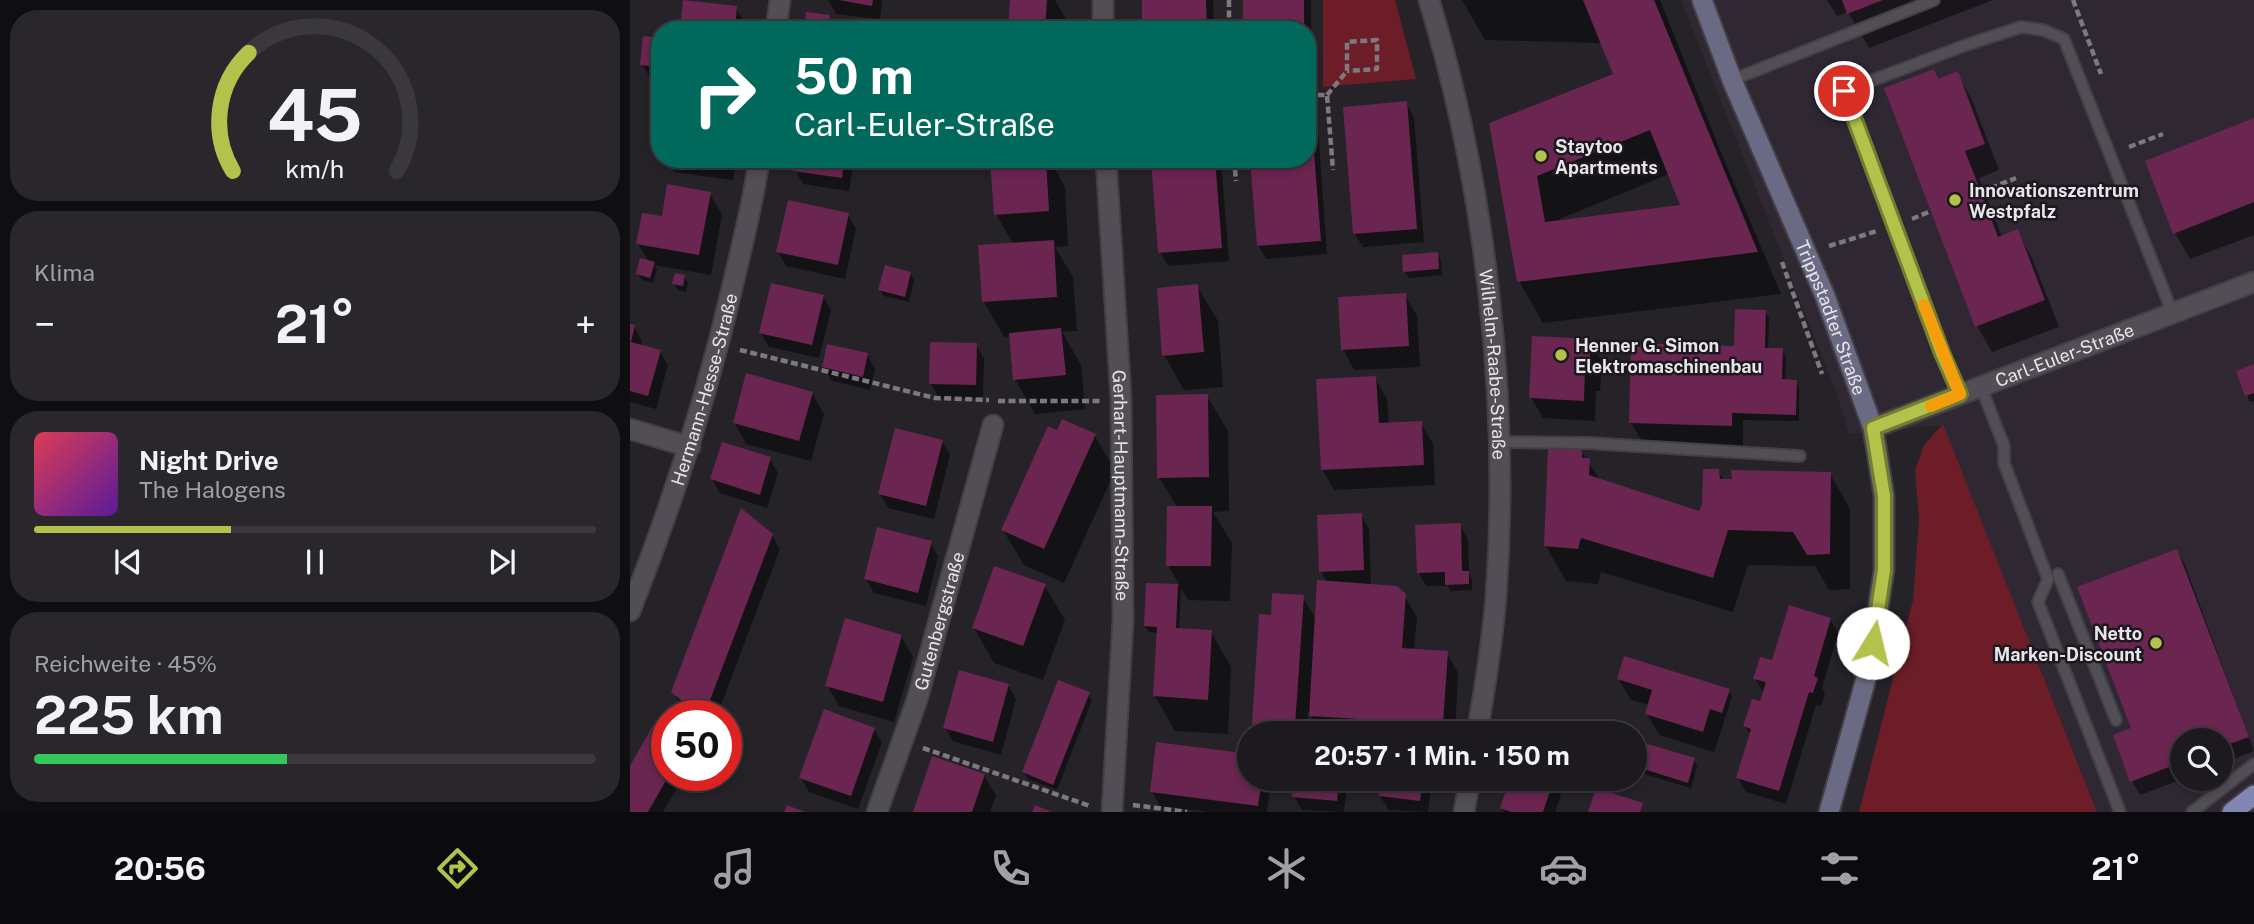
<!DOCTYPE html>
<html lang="de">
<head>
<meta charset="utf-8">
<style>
  :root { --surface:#1c1a1e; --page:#29272b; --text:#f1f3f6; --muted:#a0a1a4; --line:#3a383c; --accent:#b2c24b }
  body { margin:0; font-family:"Public Sans",sans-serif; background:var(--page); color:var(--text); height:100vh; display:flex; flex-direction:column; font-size:26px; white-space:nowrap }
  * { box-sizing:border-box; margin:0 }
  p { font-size:23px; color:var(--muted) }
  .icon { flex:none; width:38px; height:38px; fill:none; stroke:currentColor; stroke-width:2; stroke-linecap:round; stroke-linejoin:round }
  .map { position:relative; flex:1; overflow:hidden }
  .details { display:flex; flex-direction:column; gap:10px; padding:10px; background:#0f0e10; width:630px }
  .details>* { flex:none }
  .hud { position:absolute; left:21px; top:21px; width:665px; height:147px; border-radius:28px; box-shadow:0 4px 10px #0003,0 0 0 2px var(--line); background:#00695c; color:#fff; overflow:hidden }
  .buttons { position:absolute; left:1540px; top:728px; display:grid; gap:14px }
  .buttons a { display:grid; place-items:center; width:63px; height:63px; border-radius:50%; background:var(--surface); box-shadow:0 4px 10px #0003,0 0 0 2px var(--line); font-size:35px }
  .speed { position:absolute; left:21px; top:700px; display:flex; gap:14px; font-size:35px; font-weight:700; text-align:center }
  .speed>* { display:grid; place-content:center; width:91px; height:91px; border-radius:50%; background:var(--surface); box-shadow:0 4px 10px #0003,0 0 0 2px var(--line); line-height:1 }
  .speed .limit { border:10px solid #d22; background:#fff; color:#111 }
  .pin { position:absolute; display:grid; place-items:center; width:60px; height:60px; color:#fff; margin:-30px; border:4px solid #fff; border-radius:50%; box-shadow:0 2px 7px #0007 }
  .me { position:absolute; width:77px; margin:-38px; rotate:9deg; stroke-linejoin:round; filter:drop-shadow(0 0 5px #0008) }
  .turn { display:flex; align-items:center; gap:24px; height:147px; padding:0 28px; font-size:32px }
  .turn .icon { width:91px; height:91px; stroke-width:2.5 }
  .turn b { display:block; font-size:49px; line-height:60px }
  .big { font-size:52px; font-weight:700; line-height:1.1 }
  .details .widget { flex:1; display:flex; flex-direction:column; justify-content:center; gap:10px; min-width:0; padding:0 24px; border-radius:28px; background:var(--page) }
  .details .dial { align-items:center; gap:0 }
  .dial svg { height:182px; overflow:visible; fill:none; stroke:var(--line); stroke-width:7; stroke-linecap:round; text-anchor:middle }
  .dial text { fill:var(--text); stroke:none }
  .song { display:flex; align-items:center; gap:21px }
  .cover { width:84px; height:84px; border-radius:10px; background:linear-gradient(135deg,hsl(350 70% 55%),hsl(270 70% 35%)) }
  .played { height:7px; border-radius:4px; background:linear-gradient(90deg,var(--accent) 35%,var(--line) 35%) }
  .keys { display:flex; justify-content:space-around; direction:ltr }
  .heat { display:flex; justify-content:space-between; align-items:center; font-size:38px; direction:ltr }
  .charge { height:10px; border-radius:5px; background:linear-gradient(90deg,#34c759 45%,var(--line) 0) }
  .trip { position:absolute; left:607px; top:721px; width:410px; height:70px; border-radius:35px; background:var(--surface); box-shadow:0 4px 10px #0003,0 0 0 2px var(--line); font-weight:700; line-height:70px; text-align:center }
  .menu { display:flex; height:112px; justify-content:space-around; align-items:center; background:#0b0a0c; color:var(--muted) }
  .menu .icon { width:49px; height:49px }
  .menu .selected { color:var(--accent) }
  .menu b { font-size:32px; color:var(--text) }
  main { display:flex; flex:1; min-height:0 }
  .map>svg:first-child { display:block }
  .built { fill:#2f2833; fill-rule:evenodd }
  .green { fill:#6c1d27 }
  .shadow { fill:#0007; fill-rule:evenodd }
  .building { fill:#6b2551; fill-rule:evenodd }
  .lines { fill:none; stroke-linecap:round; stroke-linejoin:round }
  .service-casing { stroke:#423f45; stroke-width:14 }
  .minor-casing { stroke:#423f45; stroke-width:23 }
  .secondary-casing { stroke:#423f45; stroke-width:23 }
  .primary-casing { stroke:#423f45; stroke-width:23 }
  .path { stroke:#7d7a7f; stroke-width:4.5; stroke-dasharray:7 3.5; stroke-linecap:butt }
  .service { stroke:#524e55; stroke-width:10 }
  .minor { stroke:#524e55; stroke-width:19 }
  .secondary { stroke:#6a6a84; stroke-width:19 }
  .primary { stroke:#8385b3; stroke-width:19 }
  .route-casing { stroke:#747e31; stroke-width:18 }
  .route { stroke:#b2c24b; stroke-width:12 }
  .slow { stroke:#f59e0b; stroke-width:12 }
  .poi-dot { fill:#b2c24b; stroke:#1c181e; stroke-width:2.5 }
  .labels { text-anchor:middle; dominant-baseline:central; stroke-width:5; stroke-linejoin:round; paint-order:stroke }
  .poi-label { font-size:18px; font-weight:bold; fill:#e8e5ea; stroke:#1c181e; text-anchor:start }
  .street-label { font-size:18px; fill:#e8e5ea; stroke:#1c181e }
</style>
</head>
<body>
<main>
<section class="details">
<div class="widget dial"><svg viewBox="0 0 100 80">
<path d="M14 69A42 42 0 1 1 86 69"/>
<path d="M14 69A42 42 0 0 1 21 17" stroke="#b2c24b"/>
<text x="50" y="56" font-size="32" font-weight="700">45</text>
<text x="50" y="72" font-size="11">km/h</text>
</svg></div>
<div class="widget"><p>Klima</p>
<div class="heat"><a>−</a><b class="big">21°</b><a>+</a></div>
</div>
<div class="widget">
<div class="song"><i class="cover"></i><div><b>Night Drive</b><p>The Halogens</p></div></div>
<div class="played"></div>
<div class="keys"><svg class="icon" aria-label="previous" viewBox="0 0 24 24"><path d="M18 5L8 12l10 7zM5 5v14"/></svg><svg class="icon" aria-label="pause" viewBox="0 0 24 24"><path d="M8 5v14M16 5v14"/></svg><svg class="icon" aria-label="next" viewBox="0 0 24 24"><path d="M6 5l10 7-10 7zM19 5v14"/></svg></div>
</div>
<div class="widget"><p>Reichweite · 45%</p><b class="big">225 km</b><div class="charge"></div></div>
</section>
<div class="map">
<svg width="1624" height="812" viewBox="0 0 1624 812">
  <rect width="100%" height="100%" fill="#252228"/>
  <path class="built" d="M1051,0H1624V812H1467L1313,425L1219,434L1205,389ZM1552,740H1591V779H1552Z"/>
  <g class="green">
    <polygon points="693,0 765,0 786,79 693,87"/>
    <polygon points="1313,424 1467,812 1229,812 1283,600 1289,519 1285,471 1294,445"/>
  </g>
  <g class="shadow">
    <polygon points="198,0 252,0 250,19 206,14"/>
    <polygon points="382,0 425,0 437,21 437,30 381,30"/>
    <polygon points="514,0 583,0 584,30 514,30"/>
    <polygon points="614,0 681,0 681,94 677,94 677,30 614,30"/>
    <path d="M832,0H1030L1092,155L1151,294L913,323L889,281L861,124L985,75L972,43L855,40ZM1039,174L1052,206L931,222L930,219Z"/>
    <polygon points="1197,0 1363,0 1239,48 1218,12 1207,16"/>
    <polygon points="106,8 118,30 51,30"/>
    <polygon points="199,17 203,23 202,30 176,30"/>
    <polygon points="30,39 30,86 24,85 12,64"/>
    <polygon points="1327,73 1342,100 1369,170 1349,178 1372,237 1387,231 1402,258 1429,327 1362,352 1347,326"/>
    <polygon points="776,103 784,117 794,242 733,247 724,233"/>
    <polygon points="680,115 688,129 697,254 636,259 628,245 677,159"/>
    <polygon points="1624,120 1624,235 1560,259 1545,233"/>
    <polygon points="37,159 107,159 103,180 44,172"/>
    <polygon points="167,159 224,159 219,191 173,184 165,170"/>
    <polygon points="362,159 419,159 435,187 438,246 425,247 443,277 447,331 432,332 451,365 455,409 405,414 385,379 381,336 374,337 354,302 383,244 366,214"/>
    <polygon points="522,159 591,159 599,261 538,266 530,252"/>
    <polygon points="80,194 92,215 81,275 24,265 27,270 23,283 12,280 8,273 19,262 8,244 33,218"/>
    <polygon points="218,215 226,229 215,279 156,266 148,252"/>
    <polygon points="807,254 811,261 812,275 779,278 775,272"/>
    <polygon points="280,273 284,280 279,302 254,296 250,290"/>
    <polygon points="54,277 58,283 56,292 48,290 44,284"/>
    <polygon points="567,286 588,321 593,387 554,390 534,355"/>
    <polygon points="775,295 787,316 790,367 724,370 713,349"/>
    <polygon points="193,296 201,310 189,358 139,347 131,333"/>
    <polygon points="1135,311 1139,318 1138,350 1152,350 1156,357 1155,381 1166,382 1169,388 1169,421 1113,420 1113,446 1013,443 1001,423 1105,352"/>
    <polygon points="0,325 4,327 12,341 11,346 30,351 38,365 26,409 0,402"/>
    <polygon points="960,341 972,362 970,391 966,391 965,421 913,418 901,397"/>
    <polygon points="346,345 354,359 353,398 309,398 301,384"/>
    <polygon points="237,355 245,369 240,390 202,381 193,367"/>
    <polygon points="1624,366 1624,401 1620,402 1608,372"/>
    <polygon points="745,378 757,399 759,425 791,423 803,444 805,485 704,490 692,469"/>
    <polygon points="182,393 194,414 181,461 116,444 105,423"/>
    <polygon points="577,396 598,431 599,511 583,512 602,543 600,601 558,600 551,588 549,630 581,632 601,667 598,734 545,731 525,696 529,633 519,632 515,626 518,584 550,586 538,565 547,507 529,477"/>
    <polygon points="465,436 485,471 434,583 394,565 373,530"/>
    <polygon points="312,441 320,455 304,519 258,508 250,494"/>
    <polygon points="951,451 971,481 1070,513 1088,471 1094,481 1200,474 1220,509 1220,589 1199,590 1185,566 1118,565 1103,612 971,572 968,584 936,581 916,546"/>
    <polygon points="140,459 148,473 137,508 90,493 82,479"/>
    <polygon points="731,515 739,529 741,586 774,595 787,617 784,651 817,653 828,673 825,733 691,733 678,711 677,733 630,733 624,723 642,617 672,596 687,621 698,583 691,571"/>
    <polygon points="830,525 838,539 839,574 842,580 842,590 820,591 818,586 796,586 788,572"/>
    <polygon points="142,535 150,549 87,716 64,716 52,706 43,692"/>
    <polygon points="300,542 308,556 296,606 244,593 236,579"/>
    <polygon points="1547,551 1555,565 1624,751 1591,764 1591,740 1552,740 1553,779 1510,795 1502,781 1485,736 1503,729"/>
    <polygon points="414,585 435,620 413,680 364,663 344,628"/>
    <polygon points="1200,619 1208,633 1192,688 1195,693 1191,706 1186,705 1156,804 1116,792 1108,778 1121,736 1115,726 1131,704 1133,692 1125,678"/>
    <polygon points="271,636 283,657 264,722 209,706 197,685"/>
    <polygon points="989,679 1099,690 1102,697 1084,752 1029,735 1017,714 1019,705 1001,700"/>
    <polygon points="378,685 386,699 371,755 323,741 315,727"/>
    <polygon points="458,694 462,700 427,790 398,779 394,772"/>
    <polygon points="244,729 252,743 228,809 179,792 171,778"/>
    <polygon points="1004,742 1064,760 1067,766 1061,788 1004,771"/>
    <polygon points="0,769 37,775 54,775 33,812 0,812"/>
    <polygon points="354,775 366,796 360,812 285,812"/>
    <polygon points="620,779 641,779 637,812 580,812 530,806 522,792"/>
    <polygon points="666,779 718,779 714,812 672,810 664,796"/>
    <polygon points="753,779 802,779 798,812 759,810 750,796"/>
    <polygon points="882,779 922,781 931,795 925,812 874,812 872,808"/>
  </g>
  <g class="building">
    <polygon points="53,0 107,6 105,30 50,30"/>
    <polygon points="209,0 243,0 242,6"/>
    <polygon points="380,0 417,0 415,30 378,29"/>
    <polygon points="512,0 576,0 577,30 512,30"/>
    <rect x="613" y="0" width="61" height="30"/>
    <path d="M953,0H1024L1128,252L887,282L859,123L983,74ZM1020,130L1050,205L915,222L907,176Z"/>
    <polygon points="1212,0 1253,0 1217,14"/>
    <polygon points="176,12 200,15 199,30 174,30"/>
    <polygon points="13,36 30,38 30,67 10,65"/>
    <polygon points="1304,69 1308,79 1328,71 1355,144 1335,151 1357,208 1368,237 1388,229 1415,300 1345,327 1254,88"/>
    <polygon points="777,101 787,229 723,234 713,107"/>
    <polygon points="677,114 681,114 691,241 627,246 620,159 677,159"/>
    <polygon points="1624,118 1624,202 1543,234 1515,161"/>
    <polygon points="53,159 97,159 96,167"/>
    <polygon points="165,159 214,159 212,178 163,171"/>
    <polygon points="360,159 416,159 419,211 364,215"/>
    <polygon points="521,159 585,159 592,248 528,253"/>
    <polygon points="37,184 81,192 69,255 6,244 12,213 32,216"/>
    <polygon points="158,200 219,213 208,265 146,252"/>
    <polygon points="424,240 427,297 352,302 348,245"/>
    <polygon points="808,252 809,269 773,272 772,255"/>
    <polygon points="10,258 25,262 20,278 6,274"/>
    <polygon points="255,265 281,272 275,297 248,290"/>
    <polygon points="45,273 55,275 53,286 42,284"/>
    <polygon points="141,283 194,295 182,345 129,333"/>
    <polygon points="568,284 574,352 532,356 527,288"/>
    <polygon points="776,293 779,346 711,350 708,297"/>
    <polygon points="1105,309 1136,310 1135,348 1153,348 1152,379 1167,380 1166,415 1102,413 1102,426 999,423 1001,343 1104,346"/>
    <polygon points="0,324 5,325 1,342 31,350 18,396 0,391"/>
    <polygon points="431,328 436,375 383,380 379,333"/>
    <polygon points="902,336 961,339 959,371 955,370 954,401 899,398"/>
    <polygon points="300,342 347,343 346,385 299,384"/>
    <polygon points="197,344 238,353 233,377 192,367"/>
    <polygon points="1624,364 1624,393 1615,396 1606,371"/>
    <polygon points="116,373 183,392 169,441 103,423"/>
    <polygon points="746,376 749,423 792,421 794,465 691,470 686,379"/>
    <polygon points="578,394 579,477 527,478 526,395"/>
    <polygon points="432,419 466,434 414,549 371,530 418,426 427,430"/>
    <polygon points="265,428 313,440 296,506 248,494"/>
    <polygon points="92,442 141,457 130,495 80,479"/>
    <polygon points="918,448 952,449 952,458 960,458 959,475 1069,511 1072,504 1073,469 1089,469 1090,479 1102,479 1101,470 1201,472 1200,554 1177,555 1163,532 1098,530 1083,578 951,538 948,549 914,546"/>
    <polygon points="537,506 582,506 581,566 536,566"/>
    <polygon points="111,508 143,534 74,716 70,716 41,692"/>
    <polygon points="732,513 734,570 689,572 687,515"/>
    <polygon points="831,523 832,571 839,571 839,584 815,585 815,572 787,573 785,525"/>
    <polygon points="247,527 302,541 288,593 234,579"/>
    <polygon points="1547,549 1619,737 1591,747 1591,740 1552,740 1552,762 1500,782 1483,735 1501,728 1447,587"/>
    <polygon points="364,566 416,584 393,646 342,628"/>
    <polygon points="687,580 767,586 776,594 772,648 818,651 813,724 679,716"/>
    <polygon points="516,583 548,584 546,628 582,630 578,700 523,696 527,627 514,626"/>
    <polygon points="642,593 674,595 665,726 622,724 629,614 641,615"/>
    <polygon points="1159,605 1201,618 1184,676 1188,678 1183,693 1179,692 1149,791 1106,778 1121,729 1113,726 1122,699 1130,701 1136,682 1123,679 1130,657 1142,660"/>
    <polygon points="215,618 272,635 253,702 195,686"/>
    <polygon points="994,656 1100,689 1092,713 1080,709 1073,732 1015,714 1022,690 987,679"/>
    <polygon points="329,670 379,684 363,742 313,728"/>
    <polygon points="428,680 460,692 423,785 392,772"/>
    <polygon points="194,709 245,728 221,796 169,778"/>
    <polygon points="26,720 37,730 37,775 39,775 18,812 0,812 0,766"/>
    <polygon points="699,728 733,731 732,733 698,733"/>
    <polygon points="1004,740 1065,758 1058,783 1004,766"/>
    <polygon points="526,742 620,754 620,779 632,779 628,806 520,792"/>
    <polygon points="302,756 355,774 342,812 283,812"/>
    <polygon points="664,779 709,779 707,801 662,797"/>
    <polygon points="751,779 793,779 790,801 749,796"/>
    <polygon points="880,779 924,779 913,812 881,812 870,808"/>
    <polygon points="966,788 1013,803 1010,812 958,812"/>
    <polygon points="157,805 175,812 154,812"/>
    <polygon points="405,805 422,812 402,812"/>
  </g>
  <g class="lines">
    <g class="service-casing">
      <g id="service">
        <polyline points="1102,80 1304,0"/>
        <polyline points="1351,387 1374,446 1374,463 1418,579 1408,602 1490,812"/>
        <polyline points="1330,394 1312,353 1214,91 1336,45 1391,27 1413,30 1434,39 1543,314"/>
        <polyline points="869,442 957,443 1170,456"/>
        <polyline points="1428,574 1486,720"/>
        <polyline points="1562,812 1624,764"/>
      </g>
    </g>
    <g class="minor-casing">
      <g id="minor">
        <polyline points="473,0 473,30"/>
        <path id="s1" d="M799,0C856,187 880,402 866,597C862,643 855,688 847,733"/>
        <polyline points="146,30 150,0"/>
        <path id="s2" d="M476,159L491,399L493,621L482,812"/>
        <path id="s3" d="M1243,428L1624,282"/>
        <polyline points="0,429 60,447"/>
        <path id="s4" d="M0,611C43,503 78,393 104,280C113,240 124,200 129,159"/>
        <path id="s5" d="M247,812L287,700L363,425"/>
        <polyline points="834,812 840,779"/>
      </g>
    </g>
    <g class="secondary-casing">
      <g id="secondary">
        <path id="s6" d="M1072,0L1102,80L1195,296L1243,428L1254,496V570L1239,668L1199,812"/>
      </g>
    </g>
    <g class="primary-casing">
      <polyline id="primary" points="1602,812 1624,795"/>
    </g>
    <g class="path">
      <polyline points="599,0 599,30"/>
      <polyline points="1443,0 1471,74"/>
      <polyline points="677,95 697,95 703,170"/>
      <polyline points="697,95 717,71 717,42 747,40 747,69 717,71"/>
      <polyline points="1499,147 1533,134"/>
      <polyline points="604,159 606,181"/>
      <polyline points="1351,192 1386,178"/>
      <polyline points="1282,219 1301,211"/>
      <polyline points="1199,246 1247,231"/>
      <polyline points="1152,262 1192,374"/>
      <polyline points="110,350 305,398 359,400"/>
      <polyline points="368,401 471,401"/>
      <polyline points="293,748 460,806"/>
      <polyline points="503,805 557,812"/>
    </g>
    <use href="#service" class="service"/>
    <use href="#minor" class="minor"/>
    <use href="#secondary" class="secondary"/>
    <use href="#primary" class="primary"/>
  </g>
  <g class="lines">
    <g class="route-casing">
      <polyline id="route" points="1214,91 1312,353 1330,394 1243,428 1254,496 1254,570 1243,643"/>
    </g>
    <use href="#route" class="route"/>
    <polyline class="slow" points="1294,305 1330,394 1301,406"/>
  </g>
  <g class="poi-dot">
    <circle cx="911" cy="156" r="7"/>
    <circle cx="1325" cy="200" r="7"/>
    <circle cx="931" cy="355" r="7"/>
    <circle cx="1526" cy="643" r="7"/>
  </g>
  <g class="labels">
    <g class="poi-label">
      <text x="925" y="146">Staytoo<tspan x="925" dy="21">Apartments</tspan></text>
      <text x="1339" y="190">Innovationszentrum<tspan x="1339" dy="21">Westpfalz</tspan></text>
      <text x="945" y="345">Henner G. Simon<tspan x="945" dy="21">Elektromaschinenbau</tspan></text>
      <text x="1512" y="633" text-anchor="end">Netto<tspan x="1512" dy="21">Marken-Discount</tspan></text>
    </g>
    <g class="street-label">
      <text stroke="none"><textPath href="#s6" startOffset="343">Trippstadter Straße</textPath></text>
      <text stroke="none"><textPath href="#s3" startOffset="205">Carl-Euler-Straße</textPath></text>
      <text stroke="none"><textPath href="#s1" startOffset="371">Wilhelm-Raabe-Straße</textPath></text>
      <text stroke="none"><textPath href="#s4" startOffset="234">Hermann-Hesse-Straße</textPath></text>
      <text stroke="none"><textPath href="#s2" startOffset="327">Gerhart-Hauptmann-Straße</textPath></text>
      <text stroke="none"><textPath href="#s5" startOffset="201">Gutenbergstraße</textPath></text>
    </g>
  </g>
</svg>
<div class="buttons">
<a><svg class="icon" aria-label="search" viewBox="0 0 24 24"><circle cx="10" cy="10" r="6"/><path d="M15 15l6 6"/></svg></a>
</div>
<div class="speed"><div class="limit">50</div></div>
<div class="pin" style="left:1214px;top:91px;background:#d93025"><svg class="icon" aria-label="arrive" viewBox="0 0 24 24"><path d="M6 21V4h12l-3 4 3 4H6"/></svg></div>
<svg class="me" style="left:1243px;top:643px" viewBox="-20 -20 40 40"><circle r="19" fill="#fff"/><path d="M0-13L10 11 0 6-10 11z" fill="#b2c24b"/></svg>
<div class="trip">20:57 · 1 Min. · 150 m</div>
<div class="hud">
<div class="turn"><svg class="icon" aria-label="right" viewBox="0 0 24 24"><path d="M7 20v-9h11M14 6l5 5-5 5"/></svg><div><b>50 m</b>Carl-Euler-Straße</div></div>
</div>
</div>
</main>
<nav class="menu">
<b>20:56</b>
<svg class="icon selected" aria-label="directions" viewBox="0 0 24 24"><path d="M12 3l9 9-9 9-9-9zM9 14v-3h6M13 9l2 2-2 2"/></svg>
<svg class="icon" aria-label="music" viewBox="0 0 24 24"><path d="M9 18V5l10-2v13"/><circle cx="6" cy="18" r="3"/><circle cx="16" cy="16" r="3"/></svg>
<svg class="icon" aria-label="phone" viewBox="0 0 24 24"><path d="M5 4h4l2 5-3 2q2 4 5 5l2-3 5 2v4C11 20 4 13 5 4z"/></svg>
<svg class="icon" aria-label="climate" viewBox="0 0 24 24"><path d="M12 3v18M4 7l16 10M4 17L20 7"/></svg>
<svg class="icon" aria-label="car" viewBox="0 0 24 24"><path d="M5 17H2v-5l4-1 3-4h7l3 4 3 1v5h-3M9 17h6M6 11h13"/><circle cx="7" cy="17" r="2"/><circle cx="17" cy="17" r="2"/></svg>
<svg class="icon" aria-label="filters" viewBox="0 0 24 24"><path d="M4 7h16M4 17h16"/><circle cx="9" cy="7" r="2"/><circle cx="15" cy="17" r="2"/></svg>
<b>21°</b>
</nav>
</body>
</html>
